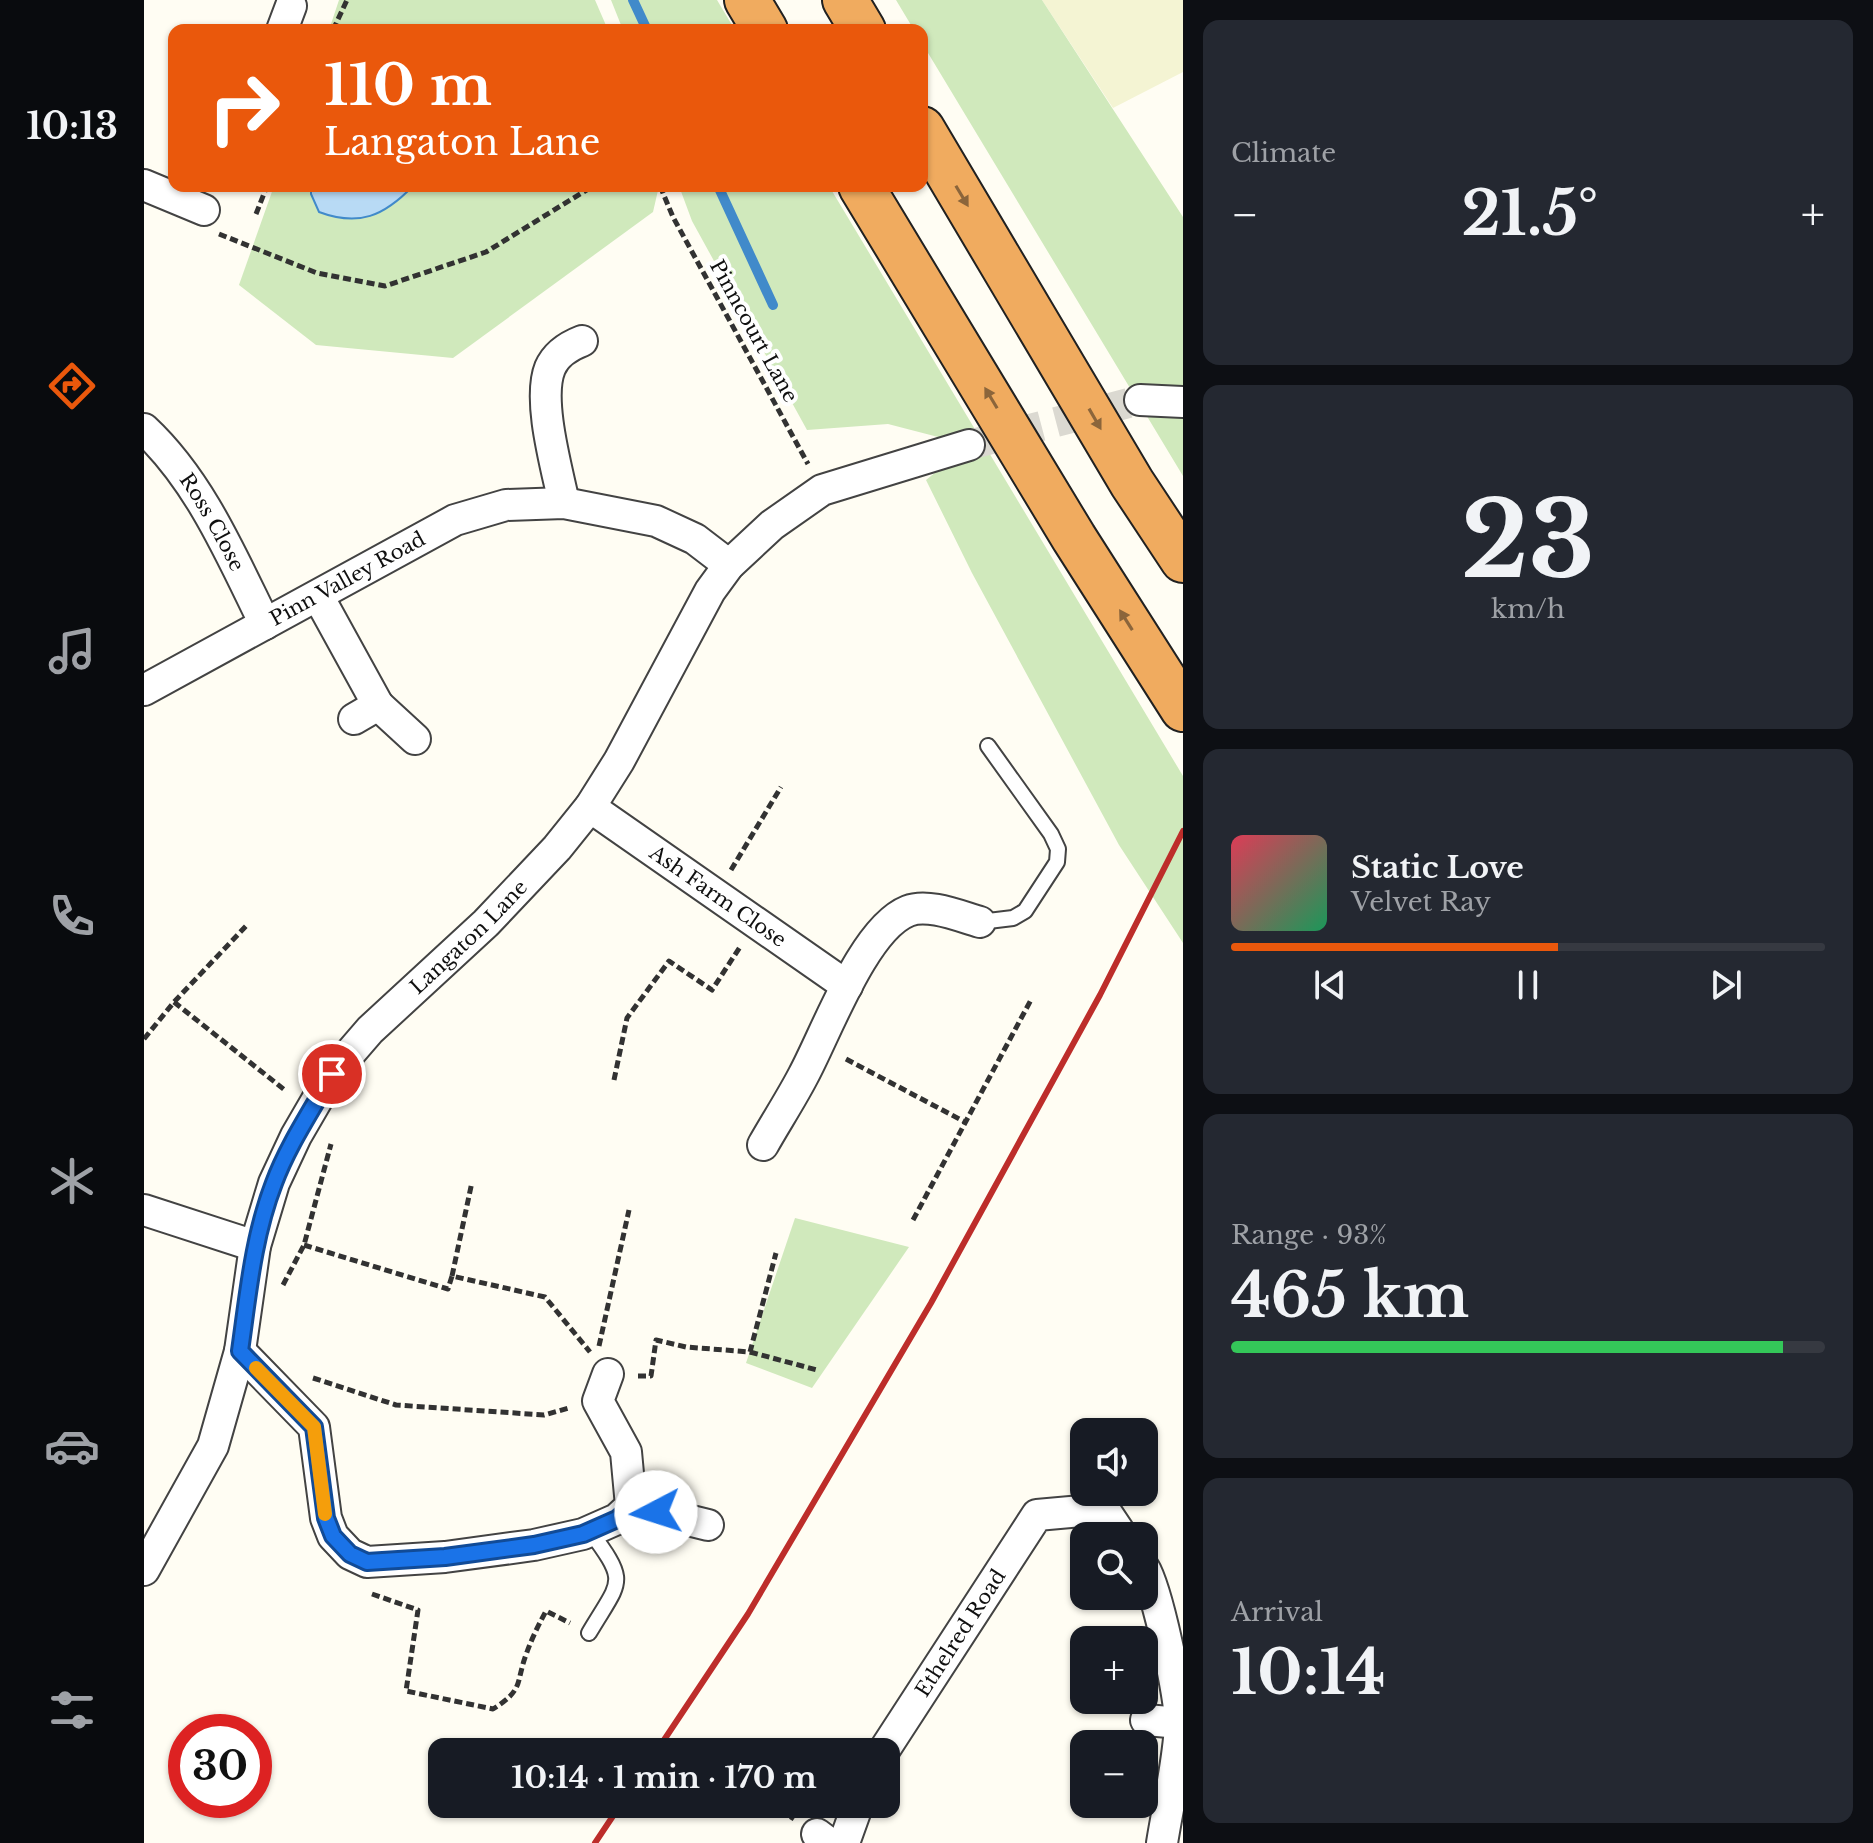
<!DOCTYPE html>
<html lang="en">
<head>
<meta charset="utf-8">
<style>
  :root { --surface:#171b24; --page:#242831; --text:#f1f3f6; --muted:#9ea1a6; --line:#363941; --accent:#ea580c }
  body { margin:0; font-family:"Libre Baskerville",serif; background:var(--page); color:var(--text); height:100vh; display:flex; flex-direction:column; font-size:30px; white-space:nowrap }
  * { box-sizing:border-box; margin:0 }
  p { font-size:26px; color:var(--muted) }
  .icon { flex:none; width:44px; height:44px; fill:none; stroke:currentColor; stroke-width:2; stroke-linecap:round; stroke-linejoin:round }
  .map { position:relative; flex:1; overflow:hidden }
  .panel { display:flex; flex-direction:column; gap:20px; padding:20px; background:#0d0f14; width:690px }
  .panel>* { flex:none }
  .guide { position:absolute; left:24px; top:24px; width:760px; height:168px; border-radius:16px; box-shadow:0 2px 6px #0004; background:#ea580c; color:#fff; overflow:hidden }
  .controls { position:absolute; left:926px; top:1418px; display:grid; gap:16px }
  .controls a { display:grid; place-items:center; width:88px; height:88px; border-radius:16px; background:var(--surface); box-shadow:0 2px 6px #0004; font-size:40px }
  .speed { position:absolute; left:24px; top:1714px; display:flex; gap:16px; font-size:40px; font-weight:700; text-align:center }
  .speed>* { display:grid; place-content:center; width:104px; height:104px; border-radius:50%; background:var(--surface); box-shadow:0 2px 6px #0004; line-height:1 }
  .speed .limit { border:12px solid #d22; background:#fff; color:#111 }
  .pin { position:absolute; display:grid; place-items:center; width:68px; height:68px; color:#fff; margin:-34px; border:4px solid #fff; border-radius:50%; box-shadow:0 2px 8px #0007 }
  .me { position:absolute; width:88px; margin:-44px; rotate:265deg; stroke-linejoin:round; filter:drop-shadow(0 0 6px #0008) }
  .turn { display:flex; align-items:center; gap:28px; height:168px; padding:0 24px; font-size:36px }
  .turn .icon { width:104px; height:104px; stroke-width:2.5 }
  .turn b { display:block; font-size:56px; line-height:68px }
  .big { font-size:60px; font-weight:700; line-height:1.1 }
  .panel .tile { flex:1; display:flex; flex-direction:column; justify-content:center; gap:12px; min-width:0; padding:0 28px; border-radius:16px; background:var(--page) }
  .panel .dial { align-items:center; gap:0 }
  .dial b { font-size:104px; line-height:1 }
  .song { display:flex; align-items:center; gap:24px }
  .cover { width:96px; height:96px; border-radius:12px; background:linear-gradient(135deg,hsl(350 70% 55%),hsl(150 70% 35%)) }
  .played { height:8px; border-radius:4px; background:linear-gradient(90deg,var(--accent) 55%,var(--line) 55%) }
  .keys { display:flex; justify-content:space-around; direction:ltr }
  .heat { display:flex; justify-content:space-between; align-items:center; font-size:44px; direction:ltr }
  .charge { height:12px; border-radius:6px; background:linear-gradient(90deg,#34c759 93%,var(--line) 0) }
  .trip { position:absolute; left:284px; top:1738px; width:472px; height:80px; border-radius:16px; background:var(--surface); box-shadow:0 2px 6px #0004; font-weight:700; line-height:80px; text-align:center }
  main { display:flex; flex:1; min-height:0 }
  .tab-bar { display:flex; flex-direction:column; width:144px; justify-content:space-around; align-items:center; background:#090b0e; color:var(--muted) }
  .tab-bar .icon { width:56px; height:56px }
  .tab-bar .selected { color:var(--accent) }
  .tab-bar b { font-size:36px; color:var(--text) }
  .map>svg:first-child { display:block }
  .farmland { fill:#f4f4d3 }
  .green { fill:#d0e9bc }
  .water { fill:#b8daf5; stroke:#418aca; stroke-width:2 }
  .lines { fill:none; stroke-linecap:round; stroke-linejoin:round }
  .stream { stroke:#418aca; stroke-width:10 }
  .street-tunnel { stroke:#dbd9d1; stroke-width:30; stroke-dasharray:30 15; stroke-linecap:butt }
  .lane-casing { stroke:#434343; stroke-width:18 }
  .street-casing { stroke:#434343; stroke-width:34 }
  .highway-casing { stroke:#212121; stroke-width:48 }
  .path { stroke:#323232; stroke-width:5; stroke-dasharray:8 4; stroke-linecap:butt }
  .lane { stroke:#fff; stroke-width:14 }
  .street { stroke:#fff; stroke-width:30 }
  .highway { stroke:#f0ab5f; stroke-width:44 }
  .rail { stroke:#bd2d2a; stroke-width:6 }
  .oneway { fill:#8b653b }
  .route-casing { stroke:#114b97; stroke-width:20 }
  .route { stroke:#1a73e8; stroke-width:14 }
  .slow { stroke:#f59e0b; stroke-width:14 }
  .labels { text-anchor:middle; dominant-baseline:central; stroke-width:8; stroke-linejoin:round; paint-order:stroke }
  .street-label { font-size:20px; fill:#101010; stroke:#fff }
</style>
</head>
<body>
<main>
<nav class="tab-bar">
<b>10:13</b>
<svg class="icon selected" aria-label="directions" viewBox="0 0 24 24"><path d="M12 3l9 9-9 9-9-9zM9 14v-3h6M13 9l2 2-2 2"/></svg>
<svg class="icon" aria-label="music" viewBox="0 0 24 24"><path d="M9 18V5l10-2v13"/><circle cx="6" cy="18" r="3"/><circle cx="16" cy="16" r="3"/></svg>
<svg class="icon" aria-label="phone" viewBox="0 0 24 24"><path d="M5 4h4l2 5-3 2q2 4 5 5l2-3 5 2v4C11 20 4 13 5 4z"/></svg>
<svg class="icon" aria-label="climate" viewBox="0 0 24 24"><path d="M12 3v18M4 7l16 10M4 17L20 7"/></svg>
<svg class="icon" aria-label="car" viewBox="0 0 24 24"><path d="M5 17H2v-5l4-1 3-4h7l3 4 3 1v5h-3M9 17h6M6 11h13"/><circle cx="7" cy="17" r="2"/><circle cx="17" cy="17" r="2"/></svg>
<svg class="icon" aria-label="filters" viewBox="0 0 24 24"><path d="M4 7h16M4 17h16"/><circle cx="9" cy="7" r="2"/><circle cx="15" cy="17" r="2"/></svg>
</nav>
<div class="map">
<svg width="1039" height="1843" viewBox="0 0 1039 1843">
  <rect width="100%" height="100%" fill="#fffdf3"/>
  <polygon class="farmland" points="898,0 1039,0 1039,72 969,108"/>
  <g class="green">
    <polygon points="195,0 451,0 464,30 185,30"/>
    <polygon points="467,0 573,0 591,30 479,30"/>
    <polygon points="752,0 898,0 1039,217 1039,476 778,43 778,30 770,30"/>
    <polygon points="130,186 515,186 509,212 309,358 172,345 95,285"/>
    <polygon points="535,186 685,186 1039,776 1039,943 975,845 828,573 782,480 825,445 744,424 663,430 548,221"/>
    <polygon points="651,1218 765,1247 668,1388 602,1363"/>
  </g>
  <path class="water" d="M167,186H269C240,216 215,227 175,212L167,194Z"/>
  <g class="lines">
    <g class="stream">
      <polyline points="489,0 503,30"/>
      <polyline points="574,186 629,305"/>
    </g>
    <polyline class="street-tunnel" points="825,445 996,400"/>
    <g class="lane-casing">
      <g id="lane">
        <polyline points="836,922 869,918 881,911 913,862 914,849 907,834 844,746"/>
        <path d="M445,1633C477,1579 485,1584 446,1531"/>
      </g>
    </g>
    <g class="street-casing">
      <g id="street">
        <polyline points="138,30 147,6"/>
        <polyline points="0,185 60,210"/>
        <polyline points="996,400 1039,402"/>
        <path id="s1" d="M0,429C56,481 88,557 121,624"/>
        <path d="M420,503C413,469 393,400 406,368C412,354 425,346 438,341"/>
        <polyline points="174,596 234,705 210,719"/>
        <path id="s2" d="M0,690L311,520L362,505L420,503L512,521L551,539L585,565"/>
        <polyline points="234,705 271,739"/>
        <path id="s3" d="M446,807L703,986"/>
        <path d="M619,1145C632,1122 647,1099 659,1076C682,1034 719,929 764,911C784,903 815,916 836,922"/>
        <polyline points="0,1210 111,1246"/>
        <polyline points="96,1351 170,1427 182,1518 189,1536 206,1554 223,1562 301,1557 390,1545 439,1534 473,1519 487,1506 482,1452 454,1401 464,1374"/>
        <polyline points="487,1506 564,1525"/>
        <path d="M1000,1568C1013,1588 1037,1701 1036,1726C1034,1764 1024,1805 1018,1843"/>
        <path id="s4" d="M0,1570L69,1446L96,1351L111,1246L130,1183L152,1136L188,1074L226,1030L342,923L413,848L446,807L475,761L566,591L585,565L628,525L678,490L825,445"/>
        <polyline points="1002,1720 1036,1723"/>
        <path id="s5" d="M739,1752L893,1515L960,1509L978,1536"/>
        <polyline points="673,1834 685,1843"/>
        <polyline points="700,1843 714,1804"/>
      </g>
    </g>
    <g class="highway-casing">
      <g id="highway">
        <polyline points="603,0 621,30"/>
        <polyline points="701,0 719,30"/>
        <polyline points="778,129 988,483 1039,560"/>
        <polyline points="717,186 930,538 1039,709"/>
      </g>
    </g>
    <g class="path">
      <polyline points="189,30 203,0"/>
      <polyline points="516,186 529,217 664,464"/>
      <polyline points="112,214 123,186"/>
      <polyline points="75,234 173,273 241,286 342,252 449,186"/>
      <polyline points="587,870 637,787"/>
      <polyline points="30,1002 142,1091"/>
      <polyline points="0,1039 30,1002 102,926"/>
      <polyline points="702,1059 821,1122"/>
      <polyline points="470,1080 483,1018 525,961 568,990 596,947"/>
      <polyline points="769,1220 888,998"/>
      <polyline points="160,1245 304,1289 308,1276 401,1297 446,1352"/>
      <polyline points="308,1276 328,1182"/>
      <polyline points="139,1285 160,1245 187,1144"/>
      <polyline points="455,1346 485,1210"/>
      <polyline points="606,1352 673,1370"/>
      <polyline points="494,1376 507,1376 512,1340 542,1347 606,1352 632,1253"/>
      <polyline points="169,1378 252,1405 400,1415 425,1408"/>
      <path d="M228,1594L274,1610L262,1691L349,1709C381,1689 371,1683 383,1652C388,1638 395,1624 402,1611L426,1623"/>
      <polyline points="626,1804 650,1819"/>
    </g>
    <use href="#lane" class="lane"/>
    <use href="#street" class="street"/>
    <use href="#highway" class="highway"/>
    <g class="rail">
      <polyline points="512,1752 604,1614 787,1303 956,995 1039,831"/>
      <polyline points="451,1843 477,1804"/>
    </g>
  </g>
  <defs><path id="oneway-solid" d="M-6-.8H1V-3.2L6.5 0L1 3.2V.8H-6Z" transform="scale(2)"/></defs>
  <g class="oneway">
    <use href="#oneway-solid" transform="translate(818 196) rotate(59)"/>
    <use href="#oneway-solid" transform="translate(847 398) rotate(-121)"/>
    <use href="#oneway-solid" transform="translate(951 419) rotate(60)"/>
    <use href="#oneway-solid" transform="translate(982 620) rotate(-122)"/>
  </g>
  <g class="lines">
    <g class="route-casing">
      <path id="route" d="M188,1074C168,1110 144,1145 130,1183C109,1237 104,1295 96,1351L170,1427L182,1518L189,1536L206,1554L223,1562L301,1557L390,1545L439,1534L473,1519L487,1506L512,1512"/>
    </g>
    <use href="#route" class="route"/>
    <polyline class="slow" points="112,1368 170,1427 181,1514"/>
  </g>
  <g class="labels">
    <g class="street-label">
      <text transform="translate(610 331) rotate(61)">Pinncourt Lane</text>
      <text stroke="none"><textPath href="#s1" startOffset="116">Ross Close</textPath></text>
      <text stroke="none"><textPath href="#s2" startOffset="232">Pinn Valley Road</textPath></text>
      <text stroke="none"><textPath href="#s3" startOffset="156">Ash Farm Close</textPath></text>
      <text stroke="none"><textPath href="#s4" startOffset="730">Langaton Lane</textPath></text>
      <text stroke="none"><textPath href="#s5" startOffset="142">Ethelred Road</textPath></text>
    </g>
  </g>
</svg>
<div class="controls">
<a><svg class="icon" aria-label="sound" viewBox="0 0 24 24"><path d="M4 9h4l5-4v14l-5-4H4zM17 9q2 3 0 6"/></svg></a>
<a><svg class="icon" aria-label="search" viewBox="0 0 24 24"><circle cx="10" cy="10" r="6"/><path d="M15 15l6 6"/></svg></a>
<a>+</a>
<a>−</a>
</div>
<div class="speed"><div class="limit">30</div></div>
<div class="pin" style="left:188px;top:1074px;background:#d93025"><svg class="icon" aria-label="arrive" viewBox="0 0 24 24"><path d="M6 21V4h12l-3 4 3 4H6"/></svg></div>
<svg class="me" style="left:512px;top:1512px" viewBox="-20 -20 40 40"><circle r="19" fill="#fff"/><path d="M0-13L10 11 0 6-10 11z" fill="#1a73e8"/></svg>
<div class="trip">10:14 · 1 min · 170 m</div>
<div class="guide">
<div class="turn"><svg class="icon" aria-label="right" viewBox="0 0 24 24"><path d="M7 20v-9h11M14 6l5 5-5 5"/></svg><div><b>110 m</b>Langaton Lane</div></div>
</div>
</div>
<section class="panel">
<div class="tile"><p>Climate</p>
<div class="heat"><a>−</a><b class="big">21.5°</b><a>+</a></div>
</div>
<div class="tile dial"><b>23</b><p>km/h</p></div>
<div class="tile">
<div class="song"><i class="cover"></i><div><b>Static Love</b><p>Velvet Ray</p></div></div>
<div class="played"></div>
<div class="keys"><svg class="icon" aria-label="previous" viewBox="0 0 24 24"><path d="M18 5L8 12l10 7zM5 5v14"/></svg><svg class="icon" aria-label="pause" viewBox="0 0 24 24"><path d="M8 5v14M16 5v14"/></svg><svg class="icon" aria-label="next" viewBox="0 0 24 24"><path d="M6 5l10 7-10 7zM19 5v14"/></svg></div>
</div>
<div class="tile"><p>Range · 93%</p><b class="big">465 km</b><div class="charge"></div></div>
<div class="tile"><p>Arrival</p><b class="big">10:14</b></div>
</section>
</main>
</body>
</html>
